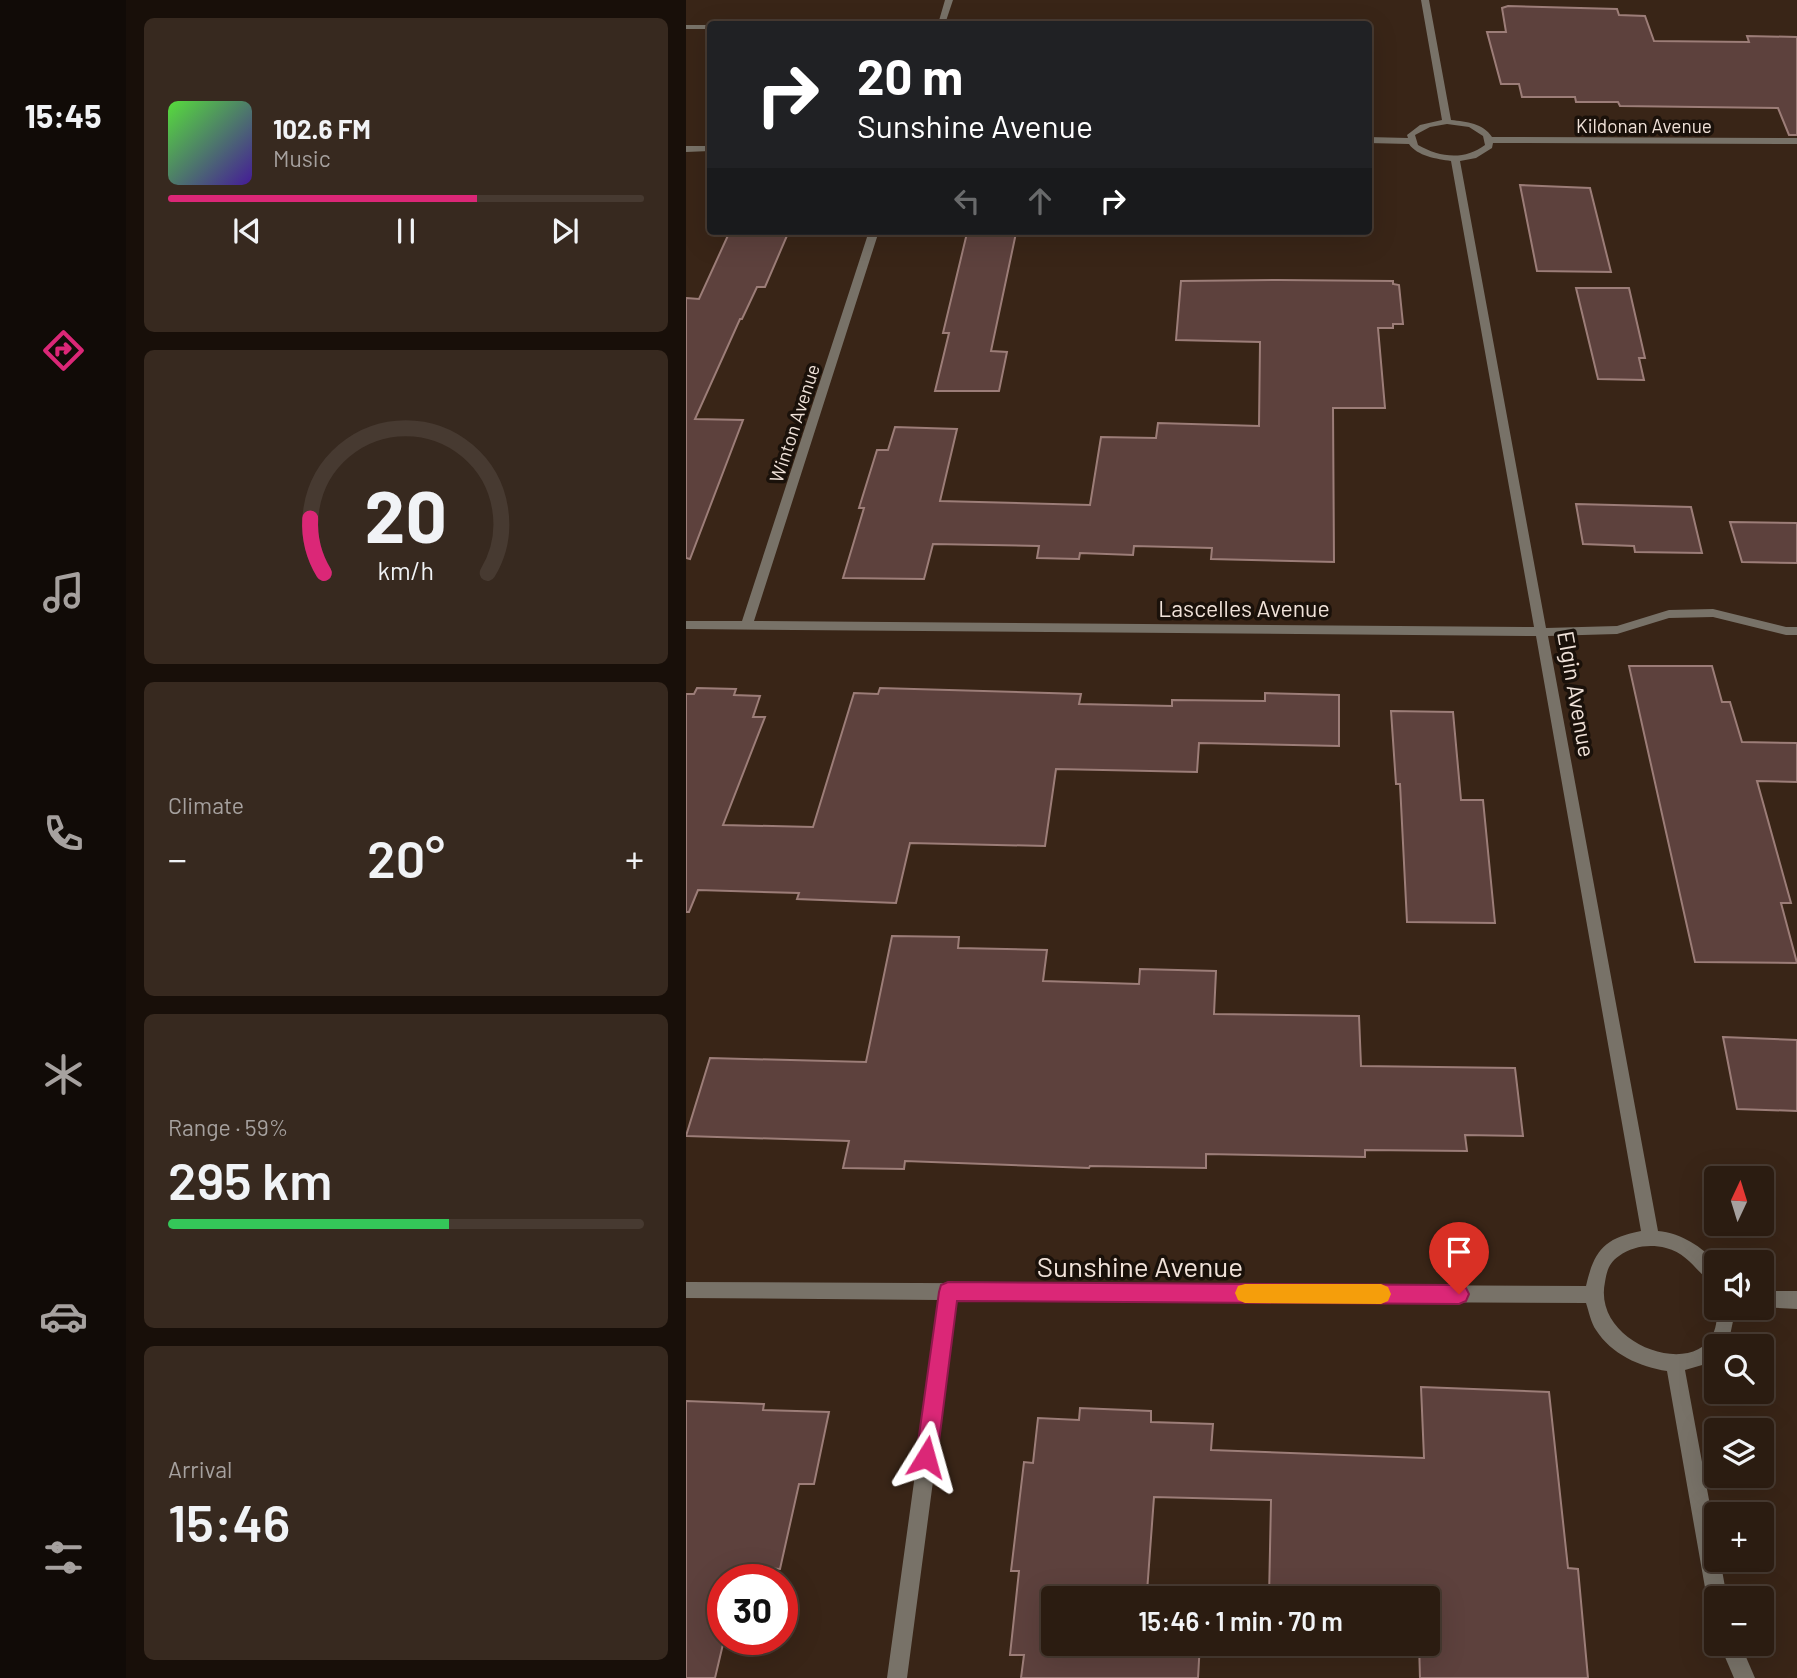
<!DOCTYPE html>
<html lang="en">
<head>
<meta charset="utf-8">
<style>
  :root { --surface:#2b1c11; --page:#37291f; --text:#f1f3f6; --muted:#a6a19f; --line:#473a31; --accent:#db2777 }
  body { margin:0; font-family:Barlow,sans-serif; background:var(--page); color:var(--text); height:100vh; display:flex; flex-direction:column; font-size:26px; white-space:nowrap }
  * { box-sizing:border-box; margin:0 }
  p { font-size:23px; color:var(--muted) }
  .icon { flex:none; width:38px; height:38px; fill:none; stroke:currentColor; stroke-width:2; stroke-linecap:round; stroke-linejoin:round }
  .map { position:relative; flex:1; overflow:hidden }
  .sheet { display:flex; flex-direction:column; gap:18px; padding:18px; background:#180f09; width:560px }
  .sheet>* { flex:none }
  .guide { position:absolute; left:21px; top:21px; width:665px; height:214px; border-radius:7px; box-shadow:0 7px 28px #0002,0 0 0 2px var(--line); background:#202124; color:#fff; overflow:hidden }
  .needle { width:46px; rotate:4deg }
  .buttons { position:absolute; left:1018px; top:1166px; display:grid; gap:14px }
  .buttons a { display:grid; place-items:center; width:70px; height:70px; border-radius:7px; background:var(--surface); box-shadow:0 7px 28px #0002,0 0 0 2px var(--line); font-size:35px }
  .speed { position:absolute; left:21px; top:1564px; display:flex; gap:14px; font-size:35px; font-weight:700; text-align:center }
  .speed>* { display:grid; place-content:center; width:91px; height:91px; border-radius:50%; background:var(--surface); box-shadow:0 7px 28px #0002,0 0 0 2px var(--line); line-height:1 }
  .speed .limit { border:10px solid #d22; background:#fff; color:#111 }
  .pin { position:absolute; display:grid; place-items:center; width:60px; height:60px; color:#fff; margin:-72px -30px; border-radius:50% 50% 50% 0; rotate:-45deg; box-shadow:0 0 7px #0007 }
  .pin .icon { rotate:45deg }
  .me { position:absolute; width:77px; margin:-38px; rotate:8deg; stroke-linejoin:round; filter:drop-shadow(0 0 5px #0008) }
  .turn { display:flex; align-items:center; gap:24px; height:147px; padding:0 35px; font-size:32px }
  .turn .icon { width:91px; height:91px; stroke-width:2.5 }
  .turn b { display:block; font-size:49px; line-height:60px }
  .lanes { display:flex; align-items:center; height:66px; padding:0 35px; background:#0003; justify-content:center; gap:35px; direction:ltr }
  .lanes .off { opacity:.35 }
  .big { font-size:52px; font-weight:600; line-height:1.1 }
  .sheet .card { flex:1; display:flex; flex-direction:column; justify-content:center; gap:10px; min-width:0; padding:0 24px; border-radius:10px; background:var(--page) }
  .sheet .dial { align-items:center; gap:0 }
  .dial svg { height:182px; overflow:visible; fill:none; stroke:var(--line); stroke-width:7; stroke-linecap:round; text-anchor:middle }
  .dial text { fill:var(--text); stroke:none }
  .song { display:flex; align-items:center; gap:21px }
  .cover { width:84px; height:84px; border-radius:10px; background:linear-gradient(135deg,hsl(110 70% 55%),hsl(260 70% 35%)) }
  .played { height:7px; border-radius:4px; background:linear-gradient(90deg,var(--accent) 65%,var(--line) 65%) }
  .keys { display:flex; justify-content:space-around; direction:ltr }
  .heat { display:flex; justify-content:space-between; align-items:center; font-size:38px; direction:ltr }
  .charge { height:10px; border-radius:5px; background:linear-gradient(90deg,#34c759 59%,var(--line) 0) }
  .trip { position:absolute; left:355px; top:1586px; width:399px; height:70px; border-radius:7px; background:var(--surface); box-shadow:0 7px 28px #0002,0 0 0 2px var(--line); font-weight:600; line-height:70px; text-align:center }
  main { display:flex; flex:1; min-height:0 }
  .menu { display:flex; flex-direction:column; width:126px; justify-content:space-around; align-items:center; background:#110b07; color:var(--muted) }
  .menu .icon { width:49px; height:49px }
  .menu .active { color:var(--accent) }
  .menu b { font-size:32px; color:var(--text) }
  .map>svg:first-child { display:block }
  .building { fill:#5d413d; stroke:#9c7d78; stroke-width:2 }
  .lines { fill:none; stroke-linecap:round; stroke-linejoin:round }
  .minor { fill:#787268; fill-rule:evenodd }
  .route { fill:#db2777; stroke:#8e194d; stroke-width:2 }
  .slow { fill:#f59e0b }
  .labels { text-anchor:middle; dominant-baseline:central; stroke-width:7; stroke-linejoin:round; paint-order:stroke }
  .far-street-label { font-size:19px; fill:#f0e2d9; stroke:#1a110a }
  .street-label { font-size:23px; fill:#f0e2d9; stroke:#1a110a }
  .near-street-label { font-size:28px; fill:#f0e2d9; stroke:#1a110a }
</style>
</head>
<body>
<main>
<nav class="menu">
<b>15:45</b>
<svg class="icon active" aria-label="directions" viewBox="0 0 24 24"><path d="M12 3l9 9-9 9-9-9zM9 14v-3h6M13 9l2 2-2 2"/></svg>
<svg class="icon" aria-label="music" viewBox="0 0 24 24"><path d="M9 18V5l10-2v13"/><circle cx="6" cy="18" r="3"/><circle cx="16" cy="16" r="3"/></svg>
<svg class="icon" aria-label="phone" viewBox="0 0 24 24"><path d="M5 4h4l2 5-3 2q2 4 5 5l2-3 5 2v4C11 20 4 13 5 4z"/></svg>
<svg class="icon" aria-label="climate" viewBox="0 0 24 24"><path d="M12 3v18M4 7l16 10M4 17L20 7"/></svg>
<svg class="icon" aria-label="car" viewBox="0 0 24 24"><path d="M5 17H2v-5l4-1 3-4h7l3 4 3 1v5h-3M9 17h6M6 11h13"/><circle cx="7" cy="17" r="2"/><circle cx="17" cy="17" r="2"/></svg>
<svg class="icon" aria-label="filters" viewBox="0 0 24 24"><path d="M4 7h16M4 17h16"/><circle cx="9" cy="7" r="2"/><circle cx="15" cy="17" r="2"/></svg>
</nav>
<section class="sheet">
<div class="card">
<div class="song"><i class="cover"></i><div><b>102.6 FM</b><p>Music</p></div></div>
<div class="played"></div>
<div class="keys"><svg class="icon" aria-label="previous" viewBox="0 0 24 24"><path d="M18 5L8 12l10 7zM5 5v14"/></svg><svg class="icon" aria-label="pause" viewBox="0 0 24 24"><path d="M8 5v14M16 5v14"/></svg><svg class="icon" aria-label="next" viewBox="0 0 24 24"><path d="M6 5l10 7-10 7zM19 5v14"/></svg></div>
</div>
<div class="card dial"><svg viewBox="0 0 100 80">
<path d="M14 69A42 42 0 1 1 86 69"/>
<path d="M14 69A42 42 0 0 1 8 45" stroke="#db2777"/>
<text x="50" y="56" font-size="32" font-weight="700">20</text>
<text x="50" y="72" font-size="11">km/h</text>
</svg></div>
<div class="card"><p>Climate</p>
<div class="heat"><a>−</a><b class="big">20°</b><a>+</a></div>
</div>
<div class="card"><p>Range · 59%</p><b class="big">295 km</b><div class="charge"></div></div>
<div class="card"><p>Arrival</p><b class="big">15:46</b></div>
</section>
<div class="map">
<svg width="1111" height="1678" viewBox="0 0 1111 1678">
  <rect width="100%" height="100%" fill="#392517"/>
  <g class="building">
    <polygon points="822,6 931,9 933,15 959,16 968,41 1063,42 1061,36 1111,37 1111,135 1103,135 1092,108 934,106 932,102 890,102 889,97 836,97 833,84 815,84 801,32 820,32 816,8"/>
    <polygon points="834,185 904,188 925,272 851,271"/>
    <polygon points="44,231 103,231 79,287 71,287 56,319 54,319 9,419 57,420 4,559 0,558 0,298 13,299"/>
    <polygon points="281,233 330,233 305,351 321,352 313,391 249,391 263,333 257,333"/>
    <polygon points="593,280 707,281 707,284 713,285 717,324 707,324 707,328 692,328 699,408 647,408 648,562 525,559 526,548 448,546 447,555 394,553 393,559 351,558 353,546 247,544 238,579 157,578 178,508 173,508 191,450 202,450 209,427 271,429 254,501 404,505 415,437 470,438 472,423 573,426 574,342 490,340 495,281"/>
    <polygon points="890,288 943,288 959,358 953,358 958,380 912,379"/>
    <polygon points="890,504 1005,507 1016,553 949,552 948,546 897,544"/>
    <polygon points="1044,522 1111,523 1111,563 1056,562"/>
    <polygon points="943,666 1026,666 1036,702 1044,702 1056,742 1111,743 1111,782 1071,781 1105,903 1095,903 1111,963 1009,962"/>
    <polygon points="11,688 50,689 48,695 74,696 67,717 79,717 37,825 127,827 168,693 192,694 194,688 395,694 393,704 486,706 486,700 579,701 579,693 653,695 653,746 513,743 511,772 370,769 359,846 224,843 210,903 111,899 113,893 12,890 3,912 0,912 0,694 8,694"/>
    <polygon points="705,711 767,712 775,800 797,800 809,923 721,922 714,784 710,784"/>
    <polygon points="206,936 273,937 272,948 361,950 357,981 453,984 454,969 530,971 528,1014 673,1016 675,1066 829,1068 837,1136 779,1135 781,1151 679,1150 679,1157 520,1154 520,1168 404,1166 403,1168 219,1161 218,1169 157,1168 163,1141 0,1136 24,1058 180,1062"/>
    <polygon points="1037,1037 1111,1040 1111,1111 1051,1109"/>
    <polygon points="735,1387 863,1392 882,1568 892,1569 902,1678 734,1678 733,1643 742,1643 742,1598 583,1598 585,1500 468,1497 461,1592 516,1594 516,1598 368,1598 368,1643 514,1643 512,1678 335,1678 338,1655 324,1655 333,1571 325,1571 338,1462 347,1463 352,1418 393,1420 394,1408 465,1411 465,1422 527,1424 525,1450 738,1458"/>
    <polygon points="0,1401 78,1404 77,1410 143,1412 128,1484 113,1484 94,1569 81,1568 79,1580 37,1580 38,1640 29,1678 0,1678"/>
  </g>
  <g class="lines">
    <g class="minor">
      <polygon points="259,0 267,0 259,24 252,24"/>
      <path d="M735,0H743L765,120C781,122 797,123 806,137L1111,138V144L807,143L806,148L790,158L774,161L860,628L931,626L983,610L1027,609L1100,627H1111V635H1100L1027,617L983,618L931,634L862,636L972,1231C995,1233 1016,1247 1031,1263V1285C1013,1278 1005,1254 980,1248C964,1244 947,1246 933,1256C923,1263 921,1270 919,1282C906,1343 1006,1379 1027,1334C1031,1326 1031,1315 1032,1307H1050L1042,1345L1031,1346V1356L1023,1363L999,1370L1031,1543V1559H1034L1041,1598H1031V1609L1024,1606L1021,1599L981,1371C954,1367 925,1354 910,1330C905,1323 903,1312 900,1303L271,1300L221,1678H201L253,1300L0,1298V1282L900,1286C908,1251 918,1238 955,1231L850,636L0,629V621H56L183,231H193L68,621L848,627L765,161C751,159 731,156 723,144L682,143V137L722,138L721,135L734,125L756,120ZM761,124L783,127L797,136L799,145C778,161 753,157 732,145L729,135L744,127Z"/>
      <rect x="0" y="25" width="24" height="4"/>
      <polygon points="0,146 24,146 24,151 0,152"/>
      <polygon points="1076,1291 1111,1291 1111,1309 1073,1307 1076,1307"/>
      <polygon points="1033,1643 1054,1643 1069,1678 1048,1678"/>
    </g>
  </g>
  <polygon class="route" points="262,1282 773,1285 780,1288 783,1294 780,1301 773,1304 271,1301 251,1457 248,1465 240,1468 233,1465 230,1457 253,1292 255,1285"/>
  <polygon class="slow" points="559,1284 695,1284 702,1287 705,1294 702,1301 695,1304 559,1303 552,1300 549,1293 552,1286"/>
  <g class="labels">
    <g class="far-street-label">
      <text x="958" y="125">Kildonan Avenue</text>
      <text transform="translate(108 423) rotate(-72)">Winton Avenue</text>
    </g>
    <g class="street-label">
      <text x="558" y="608">Lascelles Avenue</text>
      <text transform="translate(891 694) rotate(80)">Elgin Avenue</text>
    </g>
    <g class="near-street-label">
      <text x="454" y="1266">Sunshine Avenue</text>
    </g>
  </g>
</svg>
<div class="buttons">
<a><svg class="needle" viewBox="-14 -14 28 28"><path d="M0-13l5 13h-10z" fill="#e53935"/><path d="M0 13l5-13h-10z" fill="#a6a19f"/></svg></a>
<a><svg class="icon" aria-label="sound" viewBox="0 0 24 24"><path d="M4 9h4l5-4v14l-5-4H4zM17 9q2 3 0 6"/></svg></a>
<a><svg class="icon" aria-label="search" viewBox="0 0 24 24"><circle cx="10" cy="10" r="6"/><path d="M15 15l6 6"/></svg></a>
<a><svg class="icon" aria-label="layers" viewBox="0 0 24 24"><path d="M12 4l9 5-9 5-9-5zM3 14l9 5 9-5"/></svg></a>
<a>+</a>
<a>−</a>
</div>
<div class="speed"><div class="limit">30</div></div>
<div class="pin" style="left:773px;top:1294px;background:#d93025"><svg class="icon" aria-label="arrive" viewBox="0 0 24 24"><path d="M6 21V4h12l-3 4 3 4H6"/></svg></div>
<svg class="me" style="left:240px;top:1457px" viewBox="-20 -20 40 40"><path d="M0-17L14 15 0 8-14 15z" fill="#db2777" stroke="#fff" stroke-width="4"/></svg>
<div class="trip">15:46 · 1 min · 70 m</div>
<div class="guide">
<div class="turn"><svg class="icon" aria-label="right" viewBox="0 0 24 24"><path d="M7 20v-9h11M14 6l5 5-5 5"/></svg><div><b>20 m</b>Sunshine Avenue</div></div>
<div class="lanes"><svg class="icon off" aria-label="left" viewBox="0 0 24 24"><path d="M17 20v-9H6M10 6l-5 5 5 5"/></svg><svg class="icon off" aria-label="ahead" viewBox="0 0 24 24"><path d="M12 20V5M6 11l6-6 6 6"/></svg><svg class="icon" aria-label="right" viewBox="0 0 24 24"><path d="M7 20v-9h11M14 6l5 5-5 5"/></svg></div>
</div>
</div>
</main>
</body>
</html>
